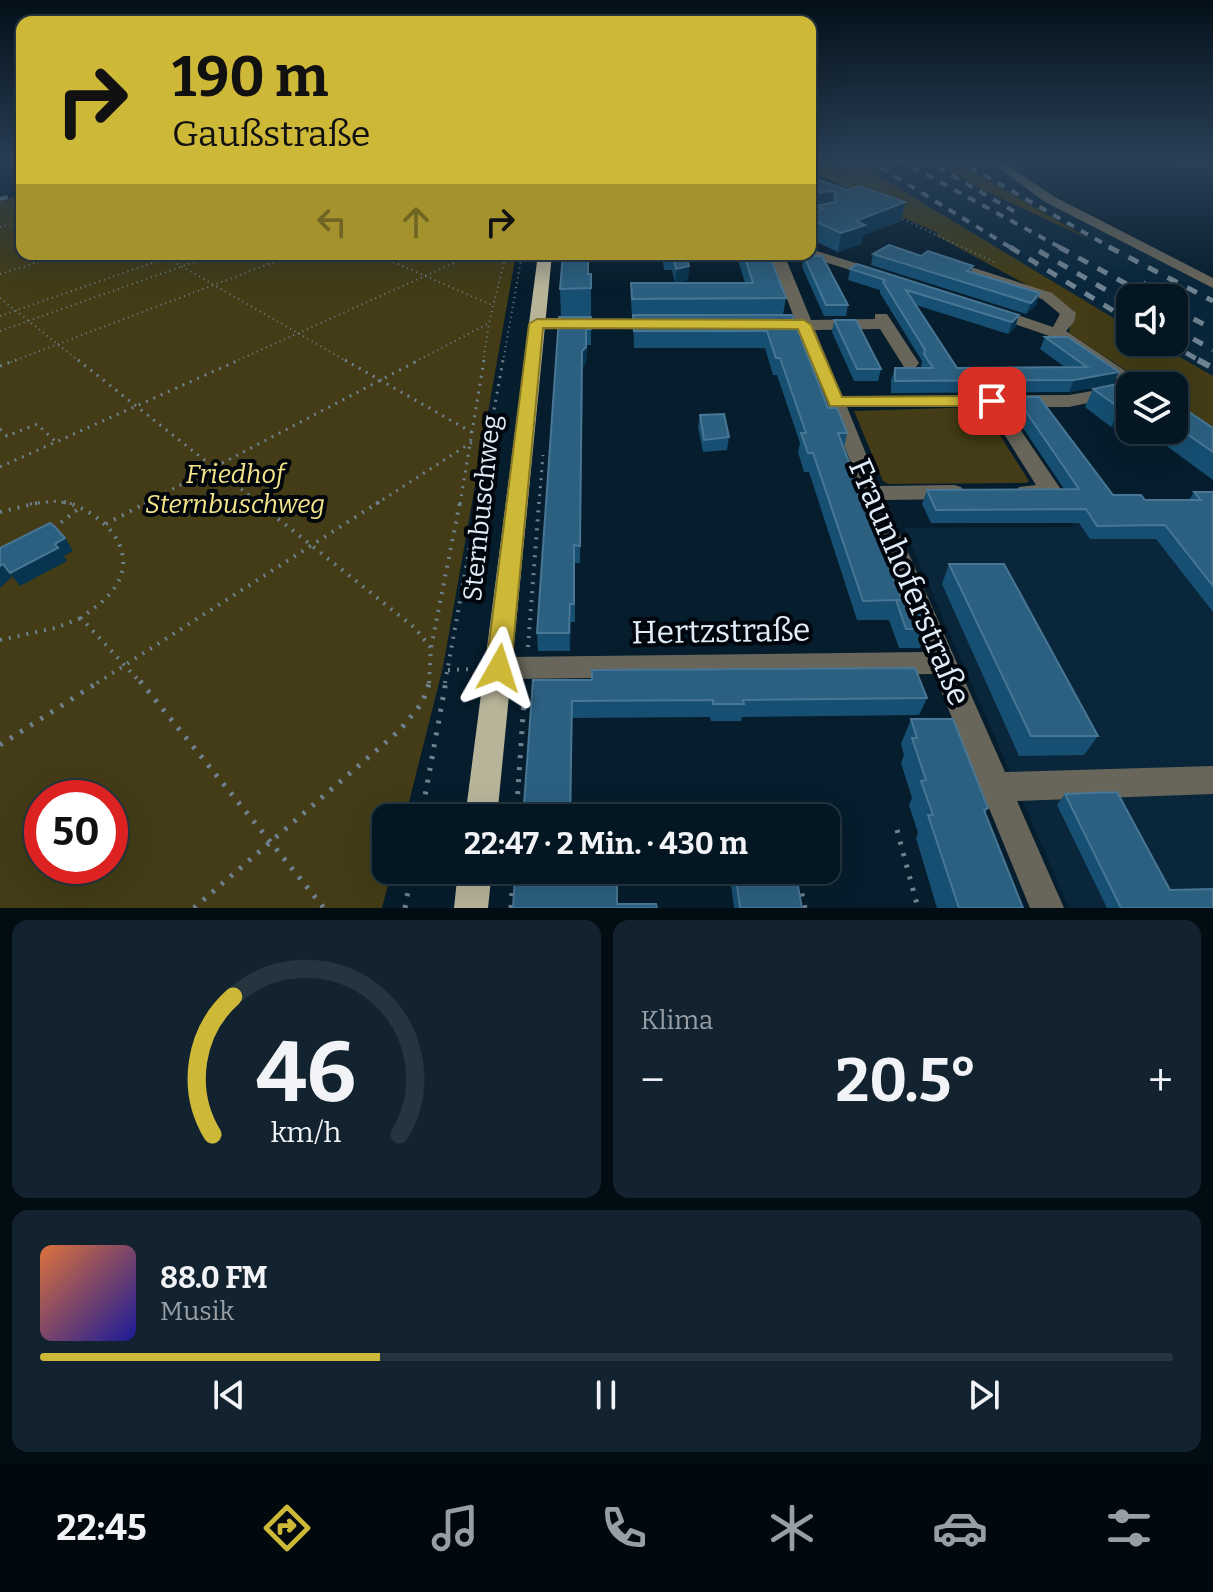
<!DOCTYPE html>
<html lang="de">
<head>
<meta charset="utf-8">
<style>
  :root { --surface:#041622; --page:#12232f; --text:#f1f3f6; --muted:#979fa5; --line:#253540; --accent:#ceb838 }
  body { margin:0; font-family:Bitter,serif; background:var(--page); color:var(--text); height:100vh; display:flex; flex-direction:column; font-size:30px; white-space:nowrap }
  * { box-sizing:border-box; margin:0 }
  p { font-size:26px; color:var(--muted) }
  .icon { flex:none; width:44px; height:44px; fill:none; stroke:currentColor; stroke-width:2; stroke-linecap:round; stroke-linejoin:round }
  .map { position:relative; height:908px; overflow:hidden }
  .details { display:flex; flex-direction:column; gap:12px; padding:12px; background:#020c13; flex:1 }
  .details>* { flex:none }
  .banner { position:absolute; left:16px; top:16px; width:800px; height:244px; border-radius:16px; box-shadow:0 8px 32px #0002,0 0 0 2px var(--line); background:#ceb838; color:#111; overflow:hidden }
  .controls { position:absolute; left:1116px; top:284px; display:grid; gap:16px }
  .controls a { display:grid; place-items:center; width:72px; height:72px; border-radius:16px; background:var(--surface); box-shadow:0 8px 32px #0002,0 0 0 2px var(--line); font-size:40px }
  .speed { position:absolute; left:24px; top:780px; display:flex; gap:16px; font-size:40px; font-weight:700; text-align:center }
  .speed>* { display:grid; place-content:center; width:104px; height:104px; border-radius:50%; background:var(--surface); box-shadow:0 8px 32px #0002,0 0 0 2px var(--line); line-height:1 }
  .speed .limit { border:12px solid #d22; background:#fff; color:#111 }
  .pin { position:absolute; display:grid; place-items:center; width:68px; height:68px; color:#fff; margin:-34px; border-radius:16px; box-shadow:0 4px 12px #0006 }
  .me { position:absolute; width:88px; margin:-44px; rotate:6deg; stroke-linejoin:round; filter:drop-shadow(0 0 6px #0008) }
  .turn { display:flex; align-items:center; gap:28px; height:168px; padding:0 24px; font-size:36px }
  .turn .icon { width:104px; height:104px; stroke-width:2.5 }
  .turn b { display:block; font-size:56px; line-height:68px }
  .lanes { display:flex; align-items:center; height:76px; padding:0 24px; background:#0003; justify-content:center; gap:40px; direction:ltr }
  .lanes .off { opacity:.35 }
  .big { font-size:60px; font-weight:700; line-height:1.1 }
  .details .tile { flex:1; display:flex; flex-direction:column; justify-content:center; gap:12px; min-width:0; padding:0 28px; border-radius:16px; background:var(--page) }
  .details .dial { align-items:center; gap:0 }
  .dial svg { height:208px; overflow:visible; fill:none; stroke:var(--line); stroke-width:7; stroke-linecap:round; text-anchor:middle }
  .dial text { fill:var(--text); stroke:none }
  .song { display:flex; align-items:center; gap:24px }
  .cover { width:96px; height:96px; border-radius:12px; background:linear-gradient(135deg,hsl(20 70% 55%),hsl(240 70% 35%)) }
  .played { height:8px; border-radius:4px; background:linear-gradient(90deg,var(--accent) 30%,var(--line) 30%) }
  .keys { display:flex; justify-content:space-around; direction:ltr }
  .heat { display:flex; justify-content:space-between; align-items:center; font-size:44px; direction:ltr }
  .details .tiles { flex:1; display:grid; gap:12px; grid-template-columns:1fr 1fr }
  .tile:last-child { grid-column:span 2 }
  .trip { position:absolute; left:372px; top:804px; width:468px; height:80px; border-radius:16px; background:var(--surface); box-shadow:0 8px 32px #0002,0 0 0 2px var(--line); font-weight:700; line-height:80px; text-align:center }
  .menu { display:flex; height:128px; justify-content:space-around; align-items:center; background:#02090e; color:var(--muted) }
  .menu .icon { width:56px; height:56px }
  .menu .selected { color:var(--accent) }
  .menu b { font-size:36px; color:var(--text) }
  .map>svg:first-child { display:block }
  .built { fill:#09263b }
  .green { fill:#433c16; fill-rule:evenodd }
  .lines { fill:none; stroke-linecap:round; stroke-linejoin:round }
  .path-far3 { stroke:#6f818f; stroke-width:2; stroke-dasharray:1 4; stroke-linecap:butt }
  .path-far2 { stroke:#6f818f; stroke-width:3; stroke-dasharray:2 6; stroke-linecap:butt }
  .path-far1 { stroke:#6f818f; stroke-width:4; stroke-dasharray:2 7; stroke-linecap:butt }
  .path { stroke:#6f818f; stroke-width:5; stroke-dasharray:3 9; stroke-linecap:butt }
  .minor { fill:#68665a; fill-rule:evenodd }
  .major { fill:#b8b49a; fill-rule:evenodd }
  .rail-far2 { stroke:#718492; stroke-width:4; stroke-dasharray:8 8; stroke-linecap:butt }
  .rail-far1 { stroke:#718492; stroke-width:5; stroke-dasharray:11 11; stroke-linecap:butt }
  .rail { stroke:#718492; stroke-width:6; stroke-dasharray:13 13; stroke-linecap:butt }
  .wall { fill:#164f72 }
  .shaded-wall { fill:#073450 }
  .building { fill:#2c6081; stroke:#487694; stroke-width:2 }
  .route { fill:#ceb838; stroke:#867824; stroke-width:2 }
  .labels { text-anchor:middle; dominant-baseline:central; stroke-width:8; stroke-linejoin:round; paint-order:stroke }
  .park-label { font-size:26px; font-style:italic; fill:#f5e589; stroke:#01060d }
  .street-label { font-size:26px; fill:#e0edf9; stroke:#01060d }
  .near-street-label { font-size:32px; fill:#e0edf9; stroke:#01060d }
</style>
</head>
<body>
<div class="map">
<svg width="1213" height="908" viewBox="0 0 1213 908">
  <rect width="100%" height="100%" fill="#061d2d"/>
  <g class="built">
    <polygon points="830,159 998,159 1060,200 1213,280 1213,376 1154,342 1174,342 1174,298 1130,298 1130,328"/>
    <polygon points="1213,498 1213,908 1069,908 904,528 1074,527 1060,503 1192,503"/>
  </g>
  <g class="green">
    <polygon points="810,159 856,159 885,176 875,174 1130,328 1130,342 1154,342 1213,376 1213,427 1174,402 1174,386 1150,386 1069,333 1073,310 935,235 938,233 851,195 850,189 810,172"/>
    <polygon points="929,159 951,159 1091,240 985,191"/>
    <path d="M22,194V254H516L443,667L405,818H386V870H392L382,908H0V201ZM42,798H110V866H42Z"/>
    <polygon points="979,407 984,410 1029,481 1026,483 888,484 883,481 854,411"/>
  </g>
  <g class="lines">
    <g class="path-far3">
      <polyline points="1166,159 1198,167"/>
      <polyline points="810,169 848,185 840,188"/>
      <polyline points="810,175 838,187"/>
      <polyline points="898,217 996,263"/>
      <polyline points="0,227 22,221"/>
      <polyline points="160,254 348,362"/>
      <polyline points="375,254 494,306"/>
      <polyline points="0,274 63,254"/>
      <polyline points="0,298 80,362"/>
      <polyline points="0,316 178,254"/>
      <polyline points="0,331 217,254"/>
      <polyline points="11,362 295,254"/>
      <polyline points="234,362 474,254"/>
      <polyline points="415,362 489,323 506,254"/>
      <polyline points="483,362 489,323"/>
      <polyline points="503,362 522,254"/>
    </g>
    <g class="path-far2">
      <polyline points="78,360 260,504"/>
      <polyline points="345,360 473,433"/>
      <polyline points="0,366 16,360"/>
      <polyline points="0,429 7,436 37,424 56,442"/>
      <polyline points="0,467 239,360"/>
      <polyline points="30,504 53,501 73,504"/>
      <polyline points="144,504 419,360"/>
      <polyline points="376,504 472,442"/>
      <polyline points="460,504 484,360"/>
      <polyline points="477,504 503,360"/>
      <polyline points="539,504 543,455"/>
    </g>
    <g class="path-far1">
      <path d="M64,502C98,510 139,546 117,584C109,598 94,608 81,618L141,683"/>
      <polyline points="257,502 415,628 431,648"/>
      <polyline points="0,512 41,502"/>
      <polyline points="106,524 148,502"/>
      <polyline points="54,528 82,506"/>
      <polyline points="0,640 55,628 81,618"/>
      <polyline points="528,647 539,502"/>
      <polyline points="448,670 475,669"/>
      <polyline points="97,683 379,502"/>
      <polyline points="429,683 431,648 460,502"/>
      <polyline points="445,683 478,502"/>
    </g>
    <g class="path">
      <polyline points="140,681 324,908"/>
      <polyline points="0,745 100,681"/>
      <polyline points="421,818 446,681"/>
      <polyline points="516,818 525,686"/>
      <polyline points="897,830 918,908"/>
      <polyline points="797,870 805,908"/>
      <polyline points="194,908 400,730 422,703 430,681"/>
      <polyline points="405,908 412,870"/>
      <polyline points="511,908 513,870"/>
    </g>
    <g class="minor">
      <polygon points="986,159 998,159 1053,196 1213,278 1213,288 1045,202"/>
      <rect x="1206" y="159" width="7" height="4"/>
      <polygon points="810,249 885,272 887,275 880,279 805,256 810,254"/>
      <polygon points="770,254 784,254 811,320 875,319 875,314 887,314 919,363 916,367 904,367 880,329 815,330 842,396 1069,395 1115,387 1124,392 1121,396 1069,407 1005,407 1062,491 1058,496 1019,497 1015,492 1019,487 1036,485 987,407 847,407 879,486 954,485 961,487 965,492 961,497 954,499 885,500 1005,772 1213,766 1213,794 1017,801 1064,908 1030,908 934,674 499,679 490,676 486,668 490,660 499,657 925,652 799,330 787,328 785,325 795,320"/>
      <polygon points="946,259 1052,293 1076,313 1074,322 1066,331 1148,386 1130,388 1061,340 989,315 986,312 994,307 1053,327 1060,314 1042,299 941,266 941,260"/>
      <polygon points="537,319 661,319 669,324 661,329 531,327 531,321"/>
    </g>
    <g class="major">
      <polygon points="538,254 552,254 497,818 465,818"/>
      <polygon points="458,870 492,870 488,908 454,908"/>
    </g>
    <g class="rail-far2">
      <polyline points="867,159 1013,249"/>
      <polyline points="898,159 1063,249"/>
      <polyline points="924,159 1017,213"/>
      <polyline points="956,159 1113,249"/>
      <polyline points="0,199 22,193"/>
    </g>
    <g class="rail-far1">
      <polyline points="1010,247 1130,321"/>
      <polyline points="1059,247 1152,298"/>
      <polyline points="1109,247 1213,301"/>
      <polyline points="1039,251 1130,304"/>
      <polyline points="1143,283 1171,298"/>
      <polyline points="1174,309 1213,329"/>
      <polyline points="1174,328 1213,350"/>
      <polyline points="1167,342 1202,362"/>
    </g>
    <polyline class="rail" points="1198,360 1213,368"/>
  </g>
  <g class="wall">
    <polygon points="810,177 848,190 905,202 901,221 863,235 861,244 838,252 810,239 810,219 815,211 810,211"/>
    <polygon points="662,254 686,254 689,266 688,280 675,283 672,270 664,270"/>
    <polygon points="736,254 769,254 786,298 783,315 828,408 847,433 844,448 902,600 928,629 920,648 899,648 889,620 857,620 809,472 804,472 798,452 800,443 777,375 773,375 765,348 634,348 633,317 632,317 631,301 631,283 745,283"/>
    <polygon points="873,254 921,256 973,266 971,272 1040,293 1036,305 1026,314 871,265"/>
    <polygon points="804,256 848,305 846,316 824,316 802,267"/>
    <polygon points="850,269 1019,315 1015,327 1008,334 916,305 957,368 1066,368 1040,349 1045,337 1119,372 1113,384 1069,392 891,393 891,380 895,368 922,368 921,366 922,361 880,293 880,290 848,280"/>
    <polygon points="589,274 591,274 591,345 587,345 586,363 583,367 580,563 575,563 575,622 571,622 570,651 538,651 537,633 561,317 560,289"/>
    <polygon points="834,320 881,369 878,381 854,381 832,332"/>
    <polygon points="1130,386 1130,423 1111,427 1085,407 1093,389"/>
    <polygon points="1016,397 1113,495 1145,500 1189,500 1194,492 1213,492 1213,612 1156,539 1090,539 1079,523 931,523 922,504 927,490 1064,489 1011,410"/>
    <polygon points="1174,402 1213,428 1213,480 1145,430 1174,430"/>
    <polygon points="700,415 729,437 727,450 703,452 698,427"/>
    <polygon points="949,564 1098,736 1084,755 1019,756 942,584"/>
    <polygon points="533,680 927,698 919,715 742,717 741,721 711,721 710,717 573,718"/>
    <polygon points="911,719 988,808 985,813 1023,908 937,908 916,838 918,833 909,805 912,798 901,763 904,755 901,744"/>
    <polygon points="1065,794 1170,890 1213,908 1107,908 1057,805"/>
    <polygon points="729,870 795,870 802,908 734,908"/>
  </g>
  <g class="shaded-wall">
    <polygon points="834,191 831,209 823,209 815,206 815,211 810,211 812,193"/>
    <polygon points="905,202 901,221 863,235 861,244 838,252 841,233 856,221"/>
    <polygon points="689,266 688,280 675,283 676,269"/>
    <polygon points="1040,293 1036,305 1026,314 1031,303"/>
    <polygon points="1019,315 1015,327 1008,334 1012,322"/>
    <polygon points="586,329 586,363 583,367 580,563 582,351"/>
    <polygon points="1119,372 1113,384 1069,392 1074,380"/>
    <polygon points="1130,406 1130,423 1111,427 1120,408"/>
    <polygon points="65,538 73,551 64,556 67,561 20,586 10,573"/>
    <polygon points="3,564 12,577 0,588 0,566"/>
    <polygon points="570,604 571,622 570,651 569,633"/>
    <polygon points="572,701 572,818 570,818"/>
  </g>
  <g class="building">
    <polygon points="810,177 848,190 859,186 905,202 856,221 865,225 841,233 810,219 810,213 823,209 815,206 836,202 834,191 812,193 810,204"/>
    <polygon points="889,245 921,256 928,251 973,266 967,271 1040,293 1031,303 873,254"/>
    <polygon points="563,254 588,254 588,274 591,274 591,288 560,289"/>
    <polygon points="665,254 686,254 689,266 676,269 673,256 665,256"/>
    <polygon points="744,254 769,254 786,298 632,299 631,283 753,283"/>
    <polygon points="804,256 822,256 848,305 826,305"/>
    <polygon points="857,264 1019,315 1012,322 906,290 957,368 1087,367 1045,337 1068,337 1119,372 1074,380 895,381 895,368 933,368 924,354 925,350 883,282 885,280 850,269"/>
    <polygon points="633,315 792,315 828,408 837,408 847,433 838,433 902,600 897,600 916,601 928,629 906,629 896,600 863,601 813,453 808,453 801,433 806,433 780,358 776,358 767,331 634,331"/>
    <polygon points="559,317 591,317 591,329 586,329 586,347 582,351 580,546 574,545 574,604 570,604 569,633 537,633"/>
    <polygon points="834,320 856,320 881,369 857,369"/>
    <polygon points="1141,379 1151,386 1130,386 1130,406 1120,408 1093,389"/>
    <polygon points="1016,397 1039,397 1113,495 1141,495 1145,500 1201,500 1194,492 1213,492 1213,586 1165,525 1097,526 1086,509 936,510 927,490 1079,489"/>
    <polygon points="1174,402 1213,428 1213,452 1174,425"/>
    <polygon points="724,414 729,437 704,440 700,415"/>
    <polygon points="50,523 55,527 65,538 55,544 58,548 10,573 3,564 0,566 0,548"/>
    <polygon points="949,564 1004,564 1098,736 1031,736"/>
    <polygon points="915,668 927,698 743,700 744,704 713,704 713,700 572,701 570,818 523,818 533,680 592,680 592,670"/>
    <polygon points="911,719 953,719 988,808 984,810 1023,908 959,908 928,815 933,815 921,781 926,780 912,738 917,738"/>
    <polygon points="1117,792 1170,890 1213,889 1213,908 1121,908 1065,794"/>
    <polygon points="529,870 558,870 558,875 597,873 597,870 617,870 617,904 656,904 657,908 513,908 515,876 529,876"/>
    <polygon points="735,870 795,870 802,908 740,908"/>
  </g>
  <linearGradient id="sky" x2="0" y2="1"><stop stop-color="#031019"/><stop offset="0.56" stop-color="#2a4057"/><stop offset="1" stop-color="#2a4057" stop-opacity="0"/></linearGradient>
  <rect width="1213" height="286" fill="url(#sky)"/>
  <polygon class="route" points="537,319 804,320 811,325 842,397 992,396 1001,401 992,406 830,406 798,329 543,328 511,668 507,676 499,679 490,676 486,668 529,324"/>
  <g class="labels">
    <g class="park-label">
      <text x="235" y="474">Friedhof<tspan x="235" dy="30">Sternbuschweg</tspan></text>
    </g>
    <g class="street-label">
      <text transform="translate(482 508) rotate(-84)">Sternbuschweg</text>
    </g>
    <g class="near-street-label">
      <text transform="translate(910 582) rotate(67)">Fraunhoferstraße</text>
      <text transform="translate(721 631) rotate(-1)">Hertzstraße</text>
    </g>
  </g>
</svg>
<div class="controls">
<a><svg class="icon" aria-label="sound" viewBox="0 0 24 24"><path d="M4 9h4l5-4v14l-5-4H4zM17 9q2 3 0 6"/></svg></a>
<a><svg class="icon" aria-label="layers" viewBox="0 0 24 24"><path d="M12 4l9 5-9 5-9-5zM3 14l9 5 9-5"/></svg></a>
</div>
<div class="speed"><div class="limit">50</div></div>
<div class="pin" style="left:992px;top:401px;background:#d93025"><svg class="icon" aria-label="arrive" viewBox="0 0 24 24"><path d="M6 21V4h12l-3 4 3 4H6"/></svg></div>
<svg class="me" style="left:499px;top:668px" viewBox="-20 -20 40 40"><path d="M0-17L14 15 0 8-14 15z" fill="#ceb838" stroke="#fff" stroke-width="4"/></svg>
<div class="trip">22:47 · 2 Min. · 430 m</div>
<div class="banner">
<div class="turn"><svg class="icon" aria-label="right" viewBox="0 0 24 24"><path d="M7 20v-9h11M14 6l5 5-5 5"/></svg><div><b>190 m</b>Gaußstraße</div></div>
<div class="lanes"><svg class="icon off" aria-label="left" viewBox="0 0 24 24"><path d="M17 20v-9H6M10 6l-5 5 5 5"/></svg><svg class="icon off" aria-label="ahead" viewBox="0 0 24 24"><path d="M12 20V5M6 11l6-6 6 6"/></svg><svg class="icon" aria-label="right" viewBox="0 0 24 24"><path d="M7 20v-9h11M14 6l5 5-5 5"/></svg></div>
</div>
</div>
<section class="details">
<div class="tiles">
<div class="tile dial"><svg viewBox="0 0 100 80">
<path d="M14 69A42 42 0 1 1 86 69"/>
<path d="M14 69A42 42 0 0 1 22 16" stroke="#ceb838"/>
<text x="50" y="56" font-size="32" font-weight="700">46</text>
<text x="50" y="72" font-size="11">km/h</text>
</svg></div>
<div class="tile"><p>Klima</p>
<div class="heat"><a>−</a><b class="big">20.5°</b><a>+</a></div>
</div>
<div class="tile">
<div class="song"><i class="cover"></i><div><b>88.0 FM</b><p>Musik</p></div></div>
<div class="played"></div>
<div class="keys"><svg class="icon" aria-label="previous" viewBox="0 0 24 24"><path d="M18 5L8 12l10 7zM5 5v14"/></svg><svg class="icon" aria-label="pause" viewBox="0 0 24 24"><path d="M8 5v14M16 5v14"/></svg><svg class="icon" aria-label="next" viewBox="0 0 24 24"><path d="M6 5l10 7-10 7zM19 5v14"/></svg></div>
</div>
</div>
</section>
<nav class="menu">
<b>22:45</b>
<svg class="icon selected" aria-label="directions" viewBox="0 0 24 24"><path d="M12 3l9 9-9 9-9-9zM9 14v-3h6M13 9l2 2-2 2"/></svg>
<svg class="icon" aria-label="music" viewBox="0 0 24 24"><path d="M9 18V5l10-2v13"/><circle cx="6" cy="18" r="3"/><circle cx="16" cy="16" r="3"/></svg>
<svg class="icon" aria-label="phone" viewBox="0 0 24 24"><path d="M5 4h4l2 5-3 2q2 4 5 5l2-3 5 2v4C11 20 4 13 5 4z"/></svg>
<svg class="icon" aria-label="climate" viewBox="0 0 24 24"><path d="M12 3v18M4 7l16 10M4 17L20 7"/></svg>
<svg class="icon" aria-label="car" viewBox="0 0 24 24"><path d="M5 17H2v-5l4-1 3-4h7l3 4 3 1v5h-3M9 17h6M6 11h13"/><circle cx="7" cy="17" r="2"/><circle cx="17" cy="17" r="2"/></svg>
<svg class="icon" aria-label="filters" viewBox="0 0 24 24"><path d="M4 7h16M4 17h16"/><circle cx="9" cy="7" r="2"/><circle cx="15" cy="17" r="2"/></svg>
</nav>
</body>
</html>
